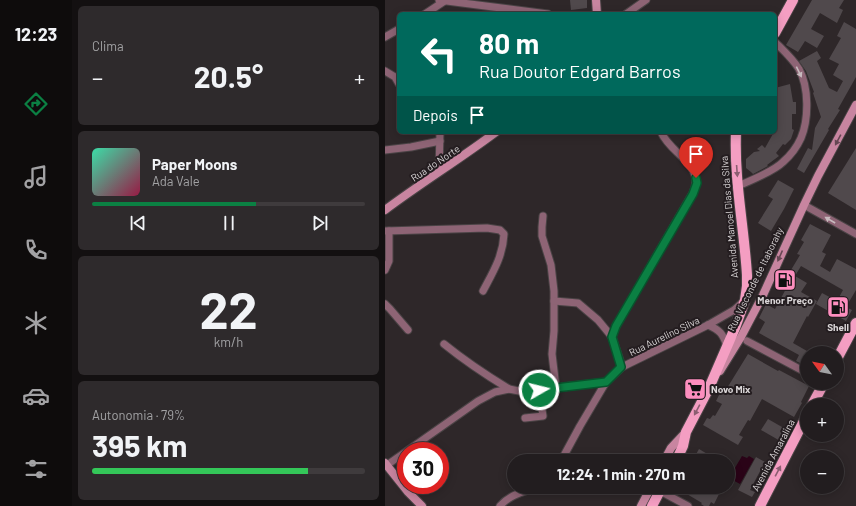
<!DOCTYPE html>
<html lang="pt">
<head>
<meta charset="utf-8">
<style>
  :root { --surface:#221d1f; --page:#2e2a2c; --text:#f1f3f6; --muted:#a2a2a4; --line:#3f3b3d; --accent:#0b8043 }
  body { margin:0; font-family:Barlow,sans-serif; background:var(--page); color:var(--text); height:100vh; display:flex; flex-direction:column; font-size:15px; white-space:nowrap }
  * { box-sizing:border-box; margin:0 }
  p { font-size:13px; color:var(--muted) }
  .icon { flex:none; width:22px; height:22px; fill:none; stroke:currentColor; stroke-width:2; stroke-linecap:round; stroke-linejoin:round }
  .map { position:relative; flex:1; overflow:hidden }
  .side { display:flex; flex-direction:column; gap:6px; padding:6px; background:#131011; width:313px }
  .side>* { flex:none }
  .guide { position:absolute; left:12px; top:12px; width:380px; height:122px; border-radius:6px; box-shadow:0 2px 10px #0003,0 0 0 1px var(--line); background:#00695c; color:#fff; overflow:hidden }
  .needle { width:26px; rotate:303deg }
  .controls { position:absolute; left:415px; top:346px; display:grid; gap:8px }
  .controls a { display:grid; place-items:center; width:44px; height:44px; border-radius:50%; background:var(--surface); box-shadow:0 2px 10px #0003,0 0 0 1px var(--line); font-size:20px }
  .speed { position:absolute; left:12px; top:442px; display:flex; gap:8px; font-size:20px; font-weight:700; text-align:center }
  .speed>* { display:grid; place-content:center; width:52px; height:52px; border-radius:50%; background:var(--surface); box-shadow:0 2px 10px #0003,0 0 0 1px var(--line); line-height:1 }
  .speed .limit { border:6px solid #d22; background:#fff; color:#111 }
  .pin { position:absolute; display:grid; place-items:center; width:34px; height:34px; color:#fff; margin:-41px -17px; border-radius:50% 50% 50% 0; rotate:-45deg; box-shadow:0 0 4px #0007 }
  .pin .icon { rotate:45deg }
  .me { position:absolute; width:44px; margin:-22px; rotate:82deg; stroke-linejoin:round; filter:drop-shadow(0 0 3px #0008) }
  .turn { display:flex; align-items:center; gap:14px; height:84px; padding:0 16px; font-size:18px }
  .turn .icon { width:52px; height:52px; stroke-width:2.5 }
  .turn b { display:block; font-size:28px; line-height:34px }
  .then { display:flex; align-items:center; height:38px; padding:0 16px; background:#0003; gap:8px; font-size:15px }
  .big { font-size:30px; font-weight:700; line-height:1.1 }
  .side .card { flex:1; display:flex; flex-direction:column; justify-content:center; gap:6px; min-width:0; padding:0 14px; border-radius:6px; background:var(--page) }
  .side .dial { align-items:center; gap:0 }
  .dial b { font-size:52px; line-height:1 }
  .song { display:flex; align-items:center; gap:12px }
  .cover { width:48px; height:48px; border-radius:6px; background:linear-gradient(135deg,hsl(160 70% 55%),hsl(340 70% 35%)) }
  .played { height:4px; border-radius:2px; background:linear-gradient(90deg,var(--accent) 60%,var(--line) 60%) }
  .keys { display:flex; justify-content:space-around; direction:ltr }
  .heat { display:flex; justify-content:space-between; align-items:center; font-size:22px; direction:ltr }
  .charge { height:6px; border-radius:3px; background:linear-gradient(90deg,#34c759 79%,var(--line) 0) }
  .trip { position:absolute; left:122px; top:454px; width:228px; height:40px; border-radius:20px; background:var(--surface); box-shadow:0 2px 10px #0003,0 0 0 1px var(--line); font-weight:700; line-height:40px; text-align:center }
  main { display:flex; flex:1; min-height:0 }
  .dock { display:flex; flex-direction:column; width:72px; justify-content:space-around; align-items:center; background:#0e0c0c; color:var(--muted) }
  .dock .icon { width:28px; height:28px }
  .dock .on { color:var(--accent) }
  .dock b { font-size:18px; color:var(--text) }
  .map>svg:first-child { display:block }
  .water { fill:#2a0317 }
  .building { fill:#50494c }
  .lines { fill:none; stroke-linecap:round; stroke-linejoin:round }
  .street-casing { stroke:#4a4345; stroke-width:9 }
  .secondary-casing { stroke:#4a4345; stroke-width:10 }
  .primary-casing { stroke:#4a4345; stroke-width:12 }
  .street { stroke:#8e6475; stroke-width:7 }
  .secondary { stroke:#c885a0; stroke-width:8 }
  .primary { stroke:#f49ec2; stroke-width:10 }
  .oneway { fill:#c7babe }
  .oneway2 { fill:#664753 }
  .oneway3 { fill:#8c5e71 }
  .route-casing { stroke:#07532c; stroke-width:10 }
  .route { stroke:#0b8043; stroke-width:7 }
  .labels { text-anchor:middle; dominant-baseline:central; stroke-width:4; stroke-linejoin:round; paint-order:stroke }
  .street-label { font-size:10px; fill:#dad6d7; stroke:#241d20 }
  .poi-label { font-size:10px; font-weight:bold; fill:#dad6d7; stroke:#241d20 }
</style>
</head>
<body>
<main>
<nav class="dock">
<b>12:23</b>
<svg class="icon on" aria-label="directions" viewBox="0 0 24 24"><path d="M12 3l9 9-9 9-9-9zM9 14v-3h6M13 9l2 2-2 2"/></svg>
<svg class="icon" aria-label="music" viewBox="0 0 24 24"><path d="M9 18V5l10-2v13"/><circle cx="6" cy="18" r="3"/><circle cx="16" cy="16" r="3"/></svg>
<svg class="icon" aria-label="phone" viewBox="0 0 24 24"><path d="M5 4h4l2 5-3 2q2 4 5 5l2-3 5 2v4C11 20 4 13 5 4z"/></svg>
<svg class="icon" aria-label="climate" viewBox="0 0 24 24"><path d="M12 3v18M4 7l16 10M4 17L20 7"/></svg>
<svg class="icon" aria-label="car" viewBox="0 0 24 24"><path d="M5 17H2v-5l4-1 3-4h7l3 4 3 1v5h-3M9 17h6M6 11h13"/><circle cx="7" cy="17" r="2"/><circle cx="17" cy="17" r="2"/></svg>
<svg class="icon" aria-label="filters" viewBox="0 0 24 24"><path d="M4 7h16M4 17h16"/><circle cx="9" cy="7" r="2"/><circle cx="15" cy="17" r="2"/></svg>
</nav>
<section class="side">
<div class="card"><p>Clima</p>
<div class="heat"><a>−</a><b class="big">20.5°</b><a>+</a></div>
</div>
<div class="card">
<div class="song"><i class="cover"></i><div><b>Paper Moons</b><p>Ada Vale</p></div></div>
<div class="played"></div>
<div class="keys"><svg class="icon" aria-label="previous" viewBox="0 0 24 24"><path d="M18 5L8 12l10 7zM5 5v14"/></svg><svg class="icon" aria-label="pause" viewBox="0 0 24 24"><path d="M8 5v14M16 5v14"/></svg><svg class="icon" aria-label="next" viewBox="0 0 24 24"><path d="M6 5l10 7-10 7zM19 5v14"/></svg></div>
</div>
<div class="card dial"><b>22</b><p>km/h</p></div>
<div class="card"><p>Autonomia · 79%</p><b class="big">395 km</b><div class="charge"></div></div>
</section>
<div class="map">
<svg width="471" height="506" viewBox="0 0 471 506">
  <rect width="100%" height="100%" fill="#2e2729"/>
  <polygon class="water" points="357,456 362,458 364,456 369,459 355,484 344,478"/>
  <g class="building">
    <polygon points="185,0 202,0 202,8 186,10"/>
    <polygon points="427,0 459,0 454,8 458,10 452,23 435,13 426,29 439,36 432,48 420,41 413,52 401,45"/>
    <polygon points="459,22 471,29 471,77 453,109 455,110 443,129 444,130 419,173 412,169 423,148 427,150 430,128 436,117 428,93 429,92 421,71 414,61 432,51 436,58 432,61 444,88 452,92 458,81 448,75 454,64 444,59 456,38 452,36"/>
    <polygon points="405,84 408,102 411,102 411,114 407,114 407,129 409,130 406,139 400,145 398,144 391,153 394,156 382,165 383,166 368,174 366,172 361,168 361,159 369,152 375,151 372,149 377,145 380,148 389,132 390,132 390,130 391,131 393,113 390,113 390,88"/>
    <polygon points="471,148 471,210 443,193"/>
    <polygon points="393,180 409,189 399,209 386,231 373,223 388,199 383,196"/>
    <polygon points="425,224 446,235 437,252 441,254 435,266 445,272 452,259 471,269 471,290 461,307 467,310 461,321 431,304 437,293 452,301 458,290 416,266 410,276 422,283 416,292 432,301 423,317 422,316 408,343 422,351 422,359 420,362 419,361 417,364 411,361 414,355 374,333 380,322 374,318 381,304 390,309 402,287 393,283 399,273 403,275 415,255 412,254 419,242 416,240"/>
    <polygon points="363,354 393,371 394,370 424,386 416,402 417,403 409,417 377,399 365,421 363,420 354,435 358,437 353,445 318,425 322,418 325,419 328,415 330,416 337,404 331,401 336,391 339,393"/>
    <polygon points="383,419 404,431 397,442 376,430"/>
    <polygon points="314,449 334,461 313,461 309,458"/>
    <polygon points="371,457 380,462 365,490 370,492 367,497 353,490"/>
    <polygon points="290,487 336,487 332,493 334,494 329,504 326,502 324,506 319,506 316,504 317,503"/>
  </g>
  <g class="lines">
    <g class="street-casing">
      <g id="street">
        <polyline points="54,0 163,14"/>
        <polyline points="40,14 61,0"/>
        <polyline points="241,14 261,0"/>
        <polyline points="0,37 14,29"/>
        <polyline points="0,71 10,77 14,84"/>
        <polyline points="0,150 26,147 55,141"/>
        <polyline points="54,171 55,132"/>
        <path d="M353,186C365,181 389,171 398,162C406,155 412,147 416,138C424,119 424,87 414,69C408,59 398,50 390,42"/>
        <polyline points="419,205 471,234"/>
        <polyline points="158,216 157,227 157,236 166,265 169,291 169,331 167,354 171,388"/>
        <path d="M0,231L102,228L115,230L119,234C118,256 108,272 98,291"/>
        <polyline points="0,270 4,261 4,231"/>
        <polyline points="169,301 193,303 213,320 227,337"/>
        <polyline points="0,304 5,309 23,330"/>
        <path d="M323,325C335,330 338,334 342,346"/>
        <polyline points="362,341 422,373"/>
        <path d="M59,344C80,361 101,375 124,389"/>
        <path d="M237,367L227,337L231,326L308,193C321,165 286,155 276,132"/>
        <polyline points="140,418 158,416 154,390"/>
        <polyline points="176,461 195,426 221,382 237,367 323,325 349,310 359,301"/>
        <polyline points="2,465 93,401 110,392 124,389 134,391 143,391 221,382"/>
        <polyline points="275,491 303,506"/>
        <path d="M115,506C124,495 137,493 150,487"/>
      </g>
    </g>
    <g class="secondary-casing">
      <g id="secondary">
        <polyline points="211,0 212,14"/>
        <path d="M0,210C36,183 75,159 111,132"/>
        <polyline points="335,371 356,337 378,295 419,205 433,176 471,105"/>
        <polyline points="279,461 286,448 301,432"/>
        <polyline points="0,463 23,492 37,506"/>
        <polyline points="256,506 266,487"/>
      </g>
    </g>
    <g class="primary-casing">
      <g id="primary">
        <polyline points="390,33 408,0"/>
        <polyline points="452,359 471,323"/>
        <polyline points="427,405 439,383"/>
        <path d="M291,461L298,446L301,432L324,388L350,328L360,300L362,286V275C359,227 349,180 351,132"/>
        <polyline points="267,506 277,487"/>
        <polyline points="375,506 422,415"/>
      </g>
    </g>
    <use href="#street" class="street"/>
    <use href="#secondary" class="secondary"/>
    <use href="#primary" class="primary"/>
  </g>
  <defs><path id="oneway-solid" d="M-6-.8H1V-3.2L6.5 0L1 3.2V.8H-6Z"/></defs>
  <g class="oneway">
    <use href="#oneway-solid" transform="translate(414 72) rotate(64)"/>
    <use href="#oneway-solid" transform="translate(445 220) rotate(-150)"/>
  </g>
  <g class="oneway2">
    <use href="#oneway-solid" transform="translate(453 140) rotate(118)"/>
    <use href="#oneway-solid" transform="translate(395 256) rotate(114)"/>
  </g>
  <g class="oneway3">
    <use href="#oneway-solid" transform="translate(352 171) rotate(86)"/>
    <use href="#oneway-solid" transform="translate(312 410) rotate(118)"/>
    <use href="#oneway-solid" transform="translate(393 471) rotate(-62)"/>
  </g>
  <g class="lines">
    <g class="route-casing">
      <polyline id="route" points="154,390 221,382 236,367 227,337 231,326 308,194 312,183 311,178"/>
    </g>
    <use href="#route" class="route"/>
  </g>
  <defs>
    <g id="fuel-square" transform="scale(1.15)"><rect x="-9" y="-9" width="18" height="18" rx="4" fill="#fd8ebe" stroke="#241d20"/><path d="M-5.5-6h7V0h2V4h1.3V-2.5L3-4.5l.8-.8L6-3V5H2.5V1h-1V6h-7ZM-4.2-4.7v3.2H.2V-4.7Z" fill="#111"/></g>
    <g id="supermarket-square" transform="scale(1.15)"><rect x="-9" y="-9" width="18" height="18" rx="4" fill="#fd8ebe" stroke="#241d20"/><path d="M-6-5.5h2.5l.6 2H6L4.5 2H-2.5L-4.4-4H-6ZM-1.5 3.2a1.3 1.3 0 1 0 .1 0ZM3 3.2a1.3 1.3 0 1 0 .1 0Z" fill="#111"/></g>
  </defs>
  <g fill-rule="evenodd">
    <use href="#fuel-square" x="400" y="280"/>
    <use href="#fuel-square" x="453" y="307"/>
    <use href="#supermarket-square" x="310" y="389"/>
  </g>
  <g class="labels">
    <g class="street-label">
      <text transform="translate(50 163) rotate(-34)">Rua do Norte</text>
      <text transform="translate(344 217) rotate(-95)">Avenida Manoel Dias da Silva</text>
      <text transform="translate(370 279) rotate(-64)">Rua Visconde de Itaborahy</text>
      <text transform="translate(279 336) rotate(-26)">Rua Aurelino Silva</text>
      <text transform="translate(388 455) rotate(-62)">Avenida Amaralina</text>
    </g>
    <g class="poi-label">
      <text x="400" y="300">Menor Preço</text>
      <text x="453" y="327">Shell</text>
      <text x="326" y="389" text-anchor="start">Novo Mix</text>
    </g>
  </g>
</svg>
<div class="controls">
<a><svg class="needle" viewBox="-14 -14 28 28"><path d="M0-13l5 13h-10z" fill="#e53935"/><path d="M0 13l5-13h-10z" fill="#a2a2a4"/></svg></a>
<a>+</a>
<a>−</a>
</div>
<div class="speed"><div class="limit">30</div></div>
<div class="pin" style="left:311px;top:178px;background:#d93025"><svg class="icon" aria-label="arrive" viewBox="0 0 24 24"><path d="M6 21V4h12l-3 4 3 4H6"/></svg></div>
<svg class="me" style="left:154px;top:390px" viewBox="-20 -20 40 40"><circle r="17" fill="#0b8043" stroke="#fff" stroke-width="3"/><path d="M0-11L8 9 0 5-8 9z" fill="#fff"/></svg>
<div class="trip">12:24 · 1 min · 270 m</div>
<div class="guide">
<div class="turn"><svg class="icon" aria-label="left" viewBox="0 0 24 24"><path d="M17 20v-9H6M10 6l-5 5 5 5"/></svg><div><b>80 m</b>Rua Doutor Edgard Barros</div></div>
<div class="then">Depois<svg class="icon" aria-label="arrive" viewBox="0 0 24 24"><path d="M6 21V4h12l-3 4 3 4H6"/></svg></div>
</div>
</div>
</main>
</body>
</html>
